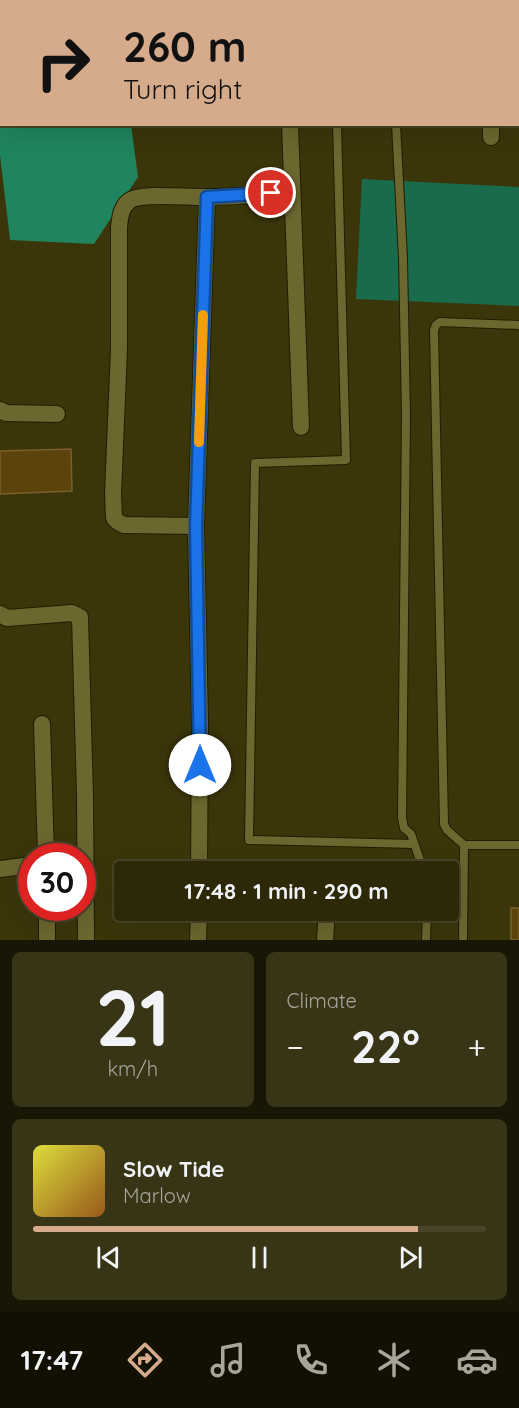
<!DOCTYPE html>
<html lang="en">
<head>
<meta charset="utf-8">
<style>
  :root { --surface:#2c2808; --page:#383416; --text:#f1f3f6; --muted:#a6a69c; --line:#484429; --accent:#d6ab8b }
  body { margin:0; font-family:Quicksand,sans-serif; background:var(--page); color:var(--text); height:100vh; display:flex; flex-direction:column; font-size:22px; white-space:nowrap }
  * { box-sizing:border-box; margin:0 }
  p { font-size:20px; color:var(--muted) }
  .icon { flex:none; width:33px; height:33px; fill:none; stroke:currentColor; stroke-width:2; stroke-linecap:round; stroke-linejoin:round }
  .map { position:relative; height:940px; overflow:hidden }
  .side { display:flex; flex-direction:column; gap:12px; padding:12px; background:#181604; flex:1 }
  .side>* { flex:none }
  .guide { position:absolute; left:0px; top:0px; width:519px; height:126px; box-shadow:0 6px 24px #0002,0 0 0 2px var(--line); background:#d6ab8b; color:#111; overflow:hidden }
  .speed { position:absolute; left:18px; top:843px; display:flex; gap:12px; font-size:30px; font-weight:700; text-align:center }
  .speed>* { display:grid; place-content:center; width:78px; height:78px; border-radius:50%; background:var(--surface); box-shadow:0 6px 24px #0002,0 0 0 2px var(--line); line-height:1 }
  .speed .limit { border:9px solid #d22; background:#fff; color:#111 }
  .pin { position:absolute; display:grid; place-items:center; width:51px; height:51px; color:#fff; margin:-26px; border:3px solid #fff; border-radius:50%; box-shadow:0 2px 6px #0007 }
  .me { position:absolute; width:66px; margin:-33px; rotate:0deg; stroke-linejoin:round; filter:drop-shadow(0 0 4px #0008) }
  .turn { display:flex; align-items:center; gap:21px; height:126px; padding:0 24px; font-size:27px }
  .turn .icon { width:78px; height:78px; stroke-width:2.5 }
  .turn b { display:block; font-size:42px; line-height:51px }
  .big { font-size:45px; font-weight:700; line-height:1.1 }
  .side .widget { flex:1; display:flex; flex-direction:column; justify-content:center; gap:9px; min-width:0; padding:0 21px; border-radius:9px; background:var(--page) }
  .side .dial { align-items:center; gap:0 }
  .dial b { font-size:78px; line-height:1 }
  .song { display:flex; align-items:center; gap:18px }
  .cover { width:72px; height:72px; border-radius:9px; background:linear-gradient(135deg,hsl(60 70% 55%),hsl(30 70% 35%)) }
  .played { height:6px; border-radius:3px; background:linear-gradient(90deg,var(--accent) 85%,var(--line) 85%) }
  .keys { display:flex; justify-content:space-around; direction:ltr }
  .heat { display:flex; justify-content:space-between; align-items:center; font-size:33px; direction:ltr }
  .side .tiles { flex:1; display:grid; gap:12px; grid-template-columns:1fr 1fr }
  .widget:last-child { grid-column:span 2 }
  .trip { position:absolute; left:114px; top:861px; width:345px; height:60px; border-radius:6px; background:var(--surface); box-shadow:0 6px 24px #0002,0 0 0 2px var(--line); font-weight:700; line-height:60px; text-align:center }
  .tabs { display:flex; height:96px; justify-content:space-around; align-items:center; background:#121003; color:var(--muted) }
  .tabs .icon { width:42px; height:42px }
  .tabs .on { color:var(--accent) }
  .tabs b { font-size:27px; color:var(--text) }
  .map>svg:first-child { display:block }
  .green { fill:#196b4c }
  .forest { fill:#20845e }
  .building { fill:#5c430c; stroke:#795f2d; stroke-width:1.5 }
  .lines { fill:none; stroke-linecap:round; stroke-linejoin:round }
  .lane-casing { stroke:#201d01; stroke-width:10 }
  .street-casing { stroke:#201d01; stroke-width:18 }
  .lane { stroke:#6c662f; stroke-width:8 }
  .street { stroke:#6c662f; stroke-width:16 }
  .route-casing { stroke:#114b97; stroke-width:15 }
  .route { stroke:#1a73e8; stroke-width:10 }
  .slow { stroke:#f59e0b; stroke-width:10 }
</style>
</head>
<body>
<div class="map">
<svg width="519" height="940" viewBox="0 0 519 940">
  <rect width="100%" height="100%" fill="#3b360a"/>
  <polygon class="green" points="362,179 519,187 519,306 356,299"/>
  <polygon class="forest" points="0,0 61,0 61,1 2,2 2,124 131,125 138,177 94,244 10,240 0,155"/>
  <g class="building">
    <polygon points="71,449 72,491 0,494 0,451"/>
    <rect x="511" y="908" width="8" height="32"/>
  </g>
  <g class="lines">
    <g class="lane-casing">
      <g id="lane">
        <polyline points="333,0 333,2"/>
        <polyline points="390,0 390,2"/>
        <polyline points="337,124 346,460 255,463 249,840 414,844"/>
        <polyline points="396,124 403,258 406,415 402,818 404,828 411,834 424,872"/>
        <polyline points="519,325 440,322 436,325 434,330 444,824 447,830 464,845 519,845"/>
        <polyline points="426,940 427,910"/>
        <polyline points="463,940 464,845"/>
      </g>
    </g>
    <g class="street-casing">
      <g id="street">
        <polyline points="116,0 116,2"/>
        <polyline points="203,0 203,2"/>
        <polyline points="286,0 286,2"/>
        <polyline points="481,0 482,2"/>
        <polyline points="238,2 261,0"/>
        <polyline points="518,25 519,25"/>
        <polyline points="290,124 301,427"/>
        <polyline points="491,124 491,137"/>
        <polyline points="0,410 6,413 57,414"/>
        <path d="M196,526L124,525L118,522L114,518L113,493L119,349V227C120,218 121,207 129,201C141,192 190,198 207,197C235,197 264,194 292,192"/>
        <polyline points="0,614 7,618 72,613 80,617 85,795 86,940"/>
        <polyline points="42,724 46,856"/>
        <polyline points="0,869 32,865"/>
        <polyline points="199,872 200,722 196,526 207,197"/>
        <polyline points="47,908 47,940"/>
        <polyline points="198,940 199,910"/>
        <polyline points="325,940 327,910"/>
      </g>
    </g>
    <use href="#lane" class="lane"/>
    <use href="#street" class="street"/>
  </g>
  <g class="lines">
    <g class="route-casing">
      <polyline id="route" points="200,765 196,526 207,197 271,193"/>
    </g>
    <use href="#route" class="route"/>
    <polyline class="slow" points="199,442 203,315"/>
  </g>
</svg>
<div class="speed"><div class="limit">30</div></div>
<div class="pin" style="left:271px;top:193px;background:#d93025"><svg class="icon" aria-label="arrive" viewBox="0 0 24 24"><path d="M6 21V4h12l-3 4 3 4H6"/></svg></div>
<svg class="me" style="left:200px;top:765px" viewBox="-20 -20 40 40"><circle r="19" fill="#fff"/><path d="M0-13L10 11 0 6-10 11z" fill="#1a73e8"/></svg>
<div class="trip">17:48 · 1 min · 290 m</div>
<div class="guide">
<div class="turn"><svg class="icon" aria-label="right" viewBox="0 0 24 24"><path d="M7 20v-9h11M14 6l5 5-5 5"/></svg><div><b>260 m</b>Turn right</div></div>
</div>
</div>
<section class="side">
<div class="tiles">
<div class="widget dial"><b>21</b><p>km/h</p></div>
<div class="widget"><p>Climate</p>
<div class="heat"><a>−</a><b class="big">22°</b><a>+</a></div>
</div>
<div class="widget">
<div class="song"><i class="cover"></i><div><b>Slow Tide</b><p>Marlow</p></div></div>
<div class="played"></div>
<div class="keys"><svg class="icon" aria-label="previous" viewBox="0 0 24 24"><path d="M18 5L8 12l10 7zM5 5v14"/></svg><svg class="icon" aria-label="pause" viewBox="0 0 24 24"><path d="M8 5v14M16 5v14"/></svg><svg class="icon" aria-label="next" viewBox="0 0 24 24"><path d="M6 5l10 7-10 7zM19 5v14"/></svg></div>
</div>
</div>
</section>
<nav class="tabs">
<b>17:47</b>
<svg class="icon on" aria-label="directions" viewBox="0 0 24 24"><path d="M12 3l9 9-9 9-9-9zM9 14v-3h6M13 9l2 2-2 2"/></svg>
<svg class="icon" aria-label="music" viewBox="0 0 24 24"><path d="M9 18V5l10-2v13"/><circle cx="6" cy="18" r="3"/><circle cx="16" cy="16" r="3"/></svg>
<svg class="icon" aria-label="phone" viewBox="0 0 24 24"><path d="M5 4h4l2 5-3 2q2 4 5 5l2-3 5 2v4C11 20 4 13 5 4z"/></svg>
<svg class="icon" aria-label="climate" viewBox="0 0 24 24"><path d="M12 3v18M4 7l16 10M4 17L20 7"/></svg>
<svg class="icon" aria-label="car" viewBox="0 0 24 24"><path d="M5 17H2v-5l4-1 3-4h7l3 4 3 1v5h-3M9 17h6M6 11h13"/><circle cx="7" cy="17" r="2"/><circle cx="17" cy="17" r="2"/></svg>
</nav>
</body>
</html>
